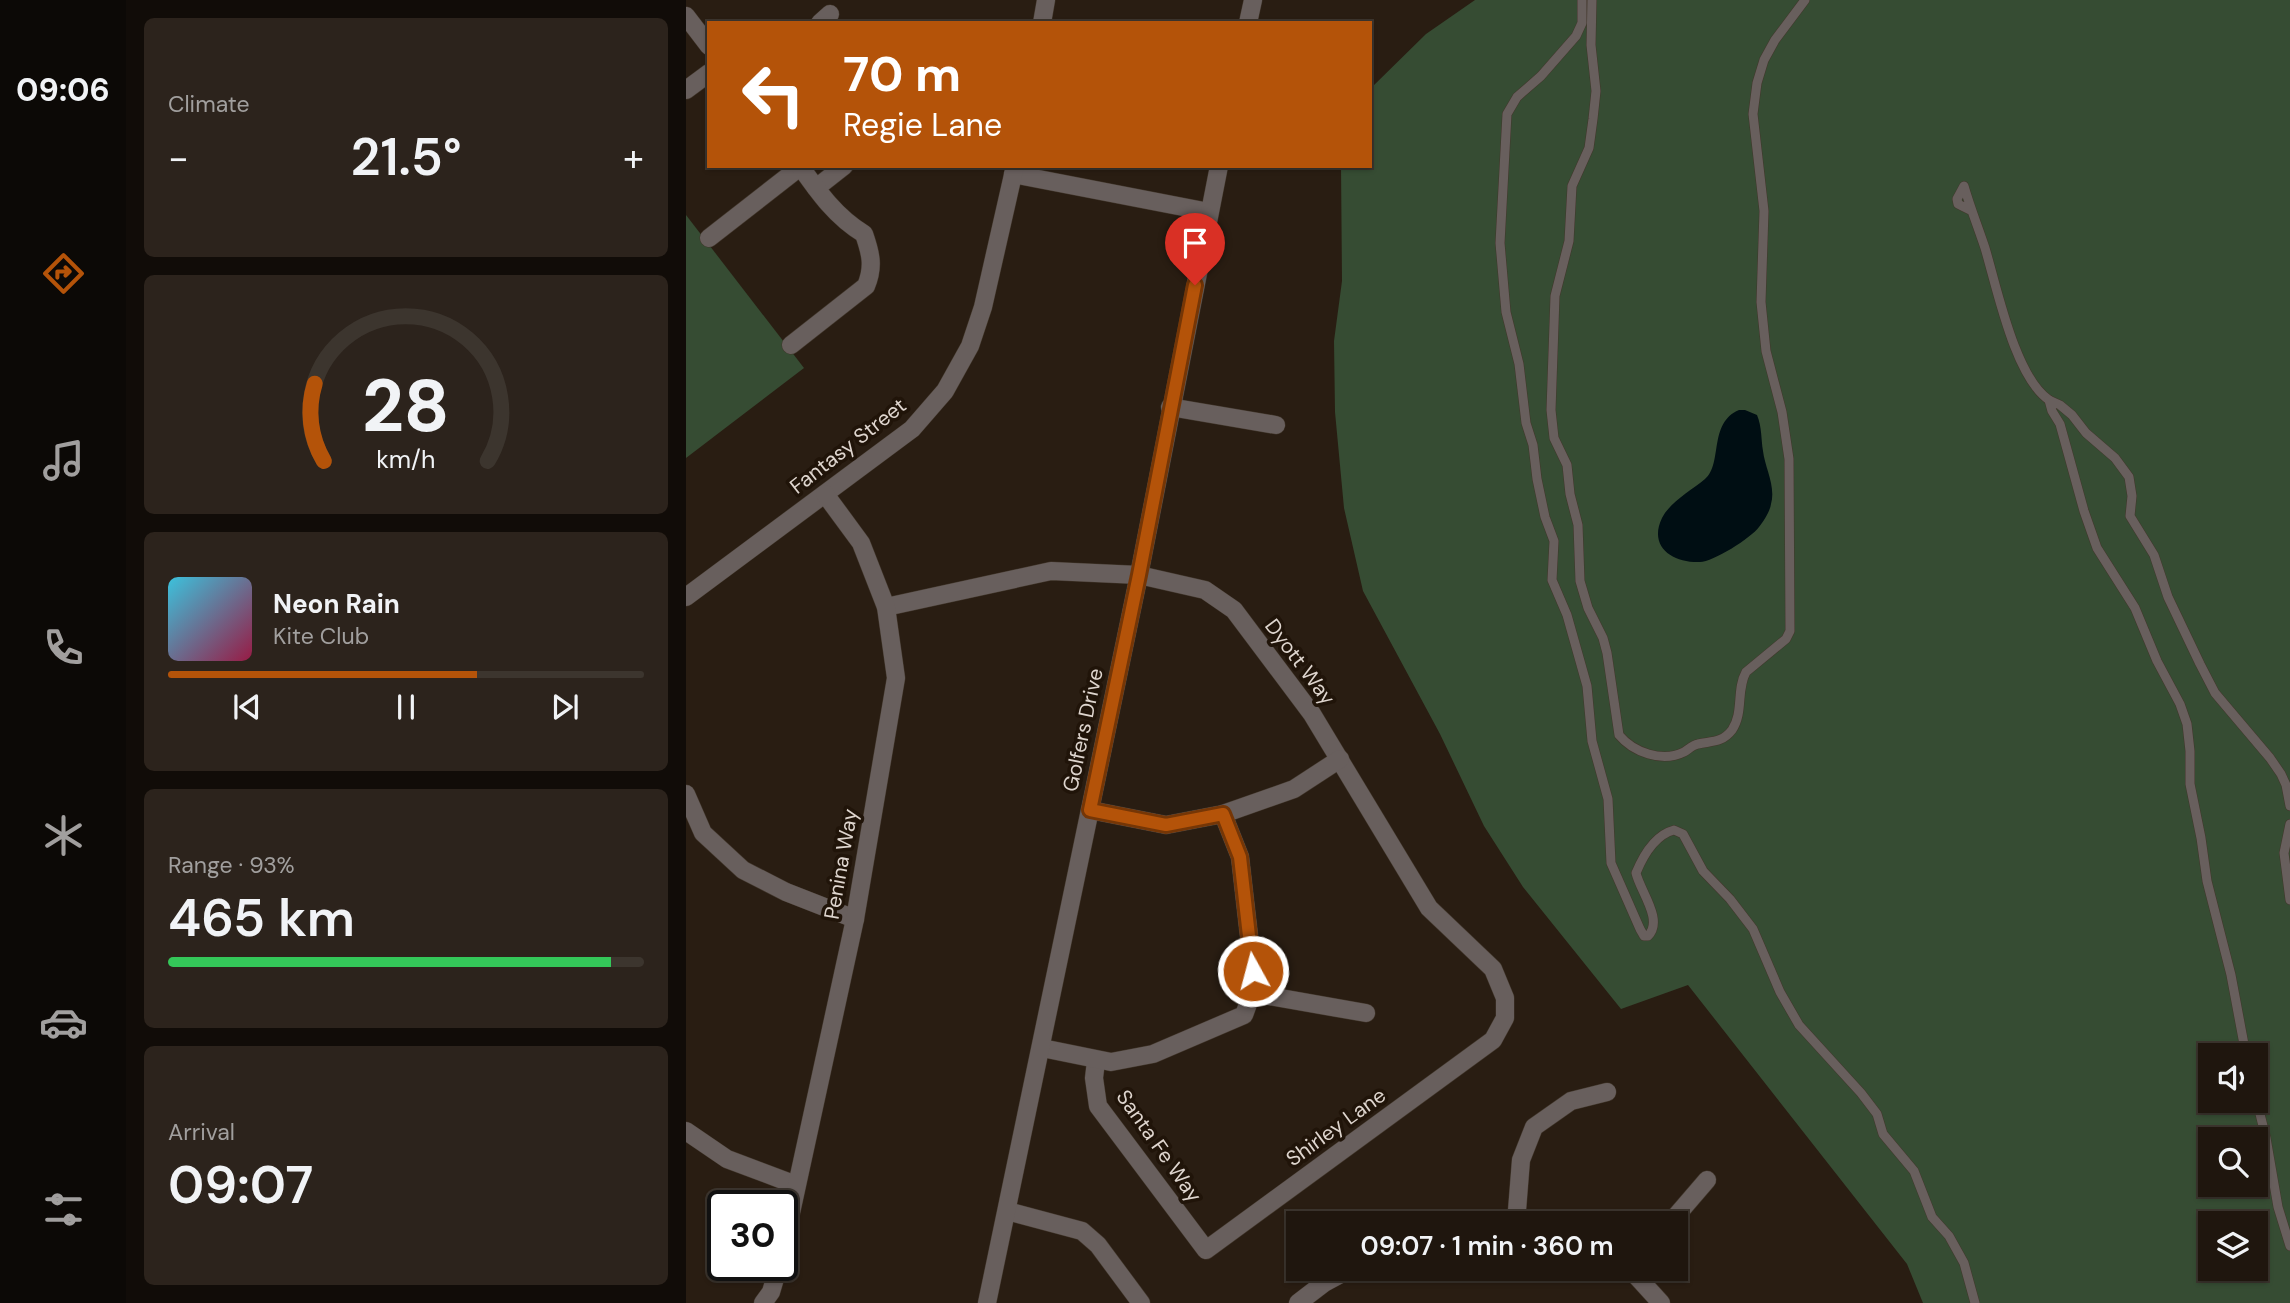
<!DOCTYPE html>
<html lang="en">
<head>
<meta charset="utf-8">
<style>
  :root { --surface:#1f160e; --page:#2c231c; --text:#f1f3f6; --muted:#a19f9e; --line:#3c352e; --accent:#b45309 }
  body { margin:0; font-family:"DM Sans",sans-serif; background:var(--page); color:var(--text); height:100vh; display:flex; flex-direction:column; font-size:26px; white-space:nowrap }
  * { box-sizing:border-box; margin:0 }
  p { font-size:23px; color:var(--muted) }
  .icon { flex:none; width:38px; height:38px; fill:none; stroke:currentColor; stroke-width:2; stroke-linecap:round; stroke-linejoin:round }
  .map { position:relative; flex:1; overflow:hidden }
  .panel { display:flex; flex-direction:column; gap:18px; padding:18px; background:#110c08; width:560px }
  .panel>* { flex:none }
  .guide { position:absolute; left:21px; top:21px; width:665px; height:147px; border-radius:0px; box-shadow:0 2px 5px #0004,0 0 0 2px var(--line); background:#b45309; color:#fff; overflow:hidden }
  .fabs { position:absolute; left:1512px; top:1043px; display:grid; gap:14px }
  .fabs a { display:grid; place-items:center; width:70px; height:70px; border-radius:0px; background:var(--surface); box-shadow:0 2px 5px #0004,0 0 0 2px var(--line); font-size:35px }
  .speed { position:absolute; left:21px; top:1190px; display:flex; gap:14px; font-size:35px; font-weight:700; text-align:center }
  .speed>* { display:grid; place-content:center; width:91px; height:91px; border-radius:50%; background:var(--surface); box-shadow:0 2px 5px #0004,0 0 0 2px var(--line); line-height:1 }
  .speed .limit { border:4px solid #111; border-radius:10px; background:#fff; color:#111 }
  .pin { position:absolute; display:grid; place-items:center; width:60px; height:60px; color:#fff; margin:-72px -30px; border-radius:50% 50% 50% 0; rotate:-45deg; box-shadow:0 0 7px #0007 }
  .pin .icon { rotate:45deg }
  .me { position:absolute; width:77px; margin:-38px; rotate:353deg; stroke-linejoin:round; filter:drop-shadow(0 0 5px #0008) }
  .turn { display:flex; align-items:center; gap:24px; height:147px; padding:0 21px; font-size:32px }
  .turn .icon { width:91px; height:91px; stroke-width:2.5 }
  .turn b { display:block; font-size:49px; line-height:60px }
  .big { font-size:52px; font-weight:600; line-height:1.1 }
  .panel .tile { flex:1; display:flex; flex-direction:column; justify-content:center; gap:10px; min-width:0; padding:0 24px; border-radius:10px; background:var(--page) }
  .panel .dial { align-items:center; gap:0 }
  .dial svg { height:182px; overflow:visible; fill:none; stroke:var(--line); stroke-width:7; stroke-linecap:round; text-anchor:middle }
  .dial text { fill:var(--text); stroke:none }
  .song { display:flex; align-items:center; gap:21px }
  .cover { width:84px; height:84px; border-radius:10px; background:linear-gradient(135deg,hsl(190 70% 55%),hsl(340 70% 35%)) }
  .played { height:7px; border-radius:4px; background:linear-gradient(90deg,var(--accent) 65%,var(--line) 65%) }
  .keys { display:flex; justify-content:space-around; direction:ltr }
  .heat { display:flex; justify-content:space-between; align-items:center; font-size:38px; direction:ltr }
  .charge { height:10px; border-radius:5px; background:linear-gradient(90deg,#34c759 93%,var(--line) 0) }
  .trip { position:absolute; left:600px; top:1211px; width:402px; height:70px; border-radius:0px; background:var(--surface); box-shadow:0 2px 5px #0004,0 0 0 2px var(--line); font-weight:600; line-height:70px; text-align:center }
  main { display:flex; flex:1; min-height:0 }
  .menu { display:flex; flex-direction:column; width:126px; justify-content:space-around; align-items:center; background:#0c0906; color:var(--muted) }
  .menu .icon { width:49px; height:49px }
  .menu .selected { color:var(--accent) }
  .menu b { font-size:32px; color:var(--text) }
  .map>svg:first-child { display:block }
  .green { fill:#364c33; fill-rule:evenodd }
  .water { fill:#000e13 }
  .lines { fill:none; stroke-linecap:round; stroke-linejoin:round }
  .lane-casing { stroke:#42372c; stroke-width:10 }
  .street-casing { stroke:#42372c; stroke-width:19 }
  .lane { stroke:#685f5d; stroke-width:9 }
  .street { stroke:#685f5d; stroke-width:18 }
  .route-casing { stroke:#753606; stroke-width:18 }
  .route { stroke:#b45309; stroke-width:12 }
  .labels { text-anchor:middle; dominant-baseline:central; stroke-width:7; stroke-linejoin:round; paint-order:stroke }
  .street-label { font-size:21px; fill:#ded5ce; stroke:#201409 }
</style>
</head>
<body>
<main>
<nav class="menu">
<b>09:06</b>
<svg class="icon selected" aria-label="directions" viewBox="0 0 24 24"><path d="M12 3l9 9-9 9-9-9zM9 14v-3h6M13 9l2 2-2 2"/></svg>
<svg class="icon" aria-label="music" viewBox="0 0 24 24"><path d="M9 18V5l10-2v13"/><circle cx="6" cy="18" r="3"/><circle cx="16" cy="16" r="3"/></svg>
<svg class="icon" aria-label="phone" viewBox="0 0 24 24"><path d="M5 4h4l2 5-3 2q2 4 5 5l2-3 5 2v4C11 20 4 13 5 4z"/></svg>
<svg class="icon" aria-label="climate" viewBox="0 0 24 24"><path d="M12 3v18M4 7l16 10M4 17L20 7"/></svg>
<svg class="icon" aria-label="car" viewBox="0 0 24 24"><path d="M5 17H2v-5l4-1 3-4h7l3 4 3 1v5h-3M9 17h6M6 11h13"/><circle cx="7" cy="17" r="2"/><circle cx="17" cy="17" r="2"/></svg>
<svg class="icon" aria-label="filters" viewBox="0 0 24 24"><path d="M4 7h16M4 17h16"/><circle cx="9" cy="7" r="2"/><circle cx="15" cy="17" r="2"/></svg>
</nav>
<section class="panel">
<div class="tile"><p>Climate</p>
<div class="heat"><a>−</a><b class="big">21.5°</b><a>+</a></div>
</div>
<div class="tile dial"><svg viewBox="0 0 100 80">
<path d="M14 69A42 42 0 1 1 86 69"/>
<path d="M14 69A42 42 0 0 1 10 35" stroke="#b45309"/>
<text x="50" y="56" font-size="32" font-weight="700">28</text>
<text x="50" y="72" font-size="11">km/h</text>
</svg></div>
<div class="tile">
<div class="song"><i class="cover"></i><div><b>Neon Rain</b><p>Kite Club</p></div></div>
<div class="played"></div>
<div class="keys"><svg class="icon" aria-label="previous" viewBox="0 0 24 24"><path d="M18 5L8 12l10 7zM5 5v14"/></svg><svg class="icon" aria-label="pause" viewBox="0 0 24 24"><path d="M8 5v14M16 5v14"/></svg><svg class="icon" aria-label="next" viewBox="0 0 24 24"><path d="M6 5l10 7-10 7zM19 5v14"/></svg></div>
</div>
<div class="tile"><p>Range · 93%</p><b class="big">465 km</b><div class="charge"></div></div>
<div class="tile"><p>Arrival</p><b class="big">09:07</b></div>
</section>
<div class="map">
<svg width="1604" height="1303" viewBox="0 0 1604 1303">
  <rect width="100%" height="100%" fill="#291d12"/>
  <g class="green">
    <path d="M789,0H1604V1303H1237L1221,1264L1002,985L935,1009L837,887L798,826L754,734L677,591L658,508L649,412L648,341L656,281L655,166H684V89L740,34ZM1524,1055H1570V1101H1524ZM1524,1139H1570V1185H1524ZM1524,1223H1570V1269H1524Z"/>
    <polygon points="0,215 118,368 0,458"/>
  </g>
  <path class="water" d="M1053,410H1059L1071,415C1076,427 1075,439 1077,451C1079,468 1090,486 1085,504C1084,511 1078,521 1073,527C1065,538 1027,562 1014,562C987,563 962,547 976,518C984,502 1006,490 1019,479C1037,464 1022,423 1053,410Z"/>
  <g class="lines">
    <g class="lane-casing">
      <g id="lane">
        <path d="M896,0V23L890,36L855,76L831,97L821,114L814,243L820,312L833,364L840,423L847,445L851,479L859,517L868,541L866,580L881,615L901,686L906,741L922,799L925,863L954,929L958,936H962C978,920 954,891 950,873C957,856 969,835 988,830L997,834L1017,871L1044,899L1067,929L1094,992L1113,1025L1175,1093L1191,1114L1197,1134L1228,1171L1246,1217L1263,1236L1278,1263L1289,1303"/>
        <path d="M906,0L905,45L910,91L907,119L903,148L886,186L883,241L869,296L865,410L868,438L881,465L884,494L892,525L894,581L902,608L917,638L921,653L933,735C947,752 976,763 998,752C1002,750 1006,745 1012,744C1025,741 1036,743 1046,730C1058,712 1050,690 1060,672L1100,639L1104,631L1103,459L1096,412L1080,351L1075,302L1078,211L1067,114L1071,83L1078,60L1089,40L1119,0"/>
        <path d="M1286,211L1272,204L1271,199L1278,186C1284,207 1292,227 1299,248C1311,288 1329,377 1363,400"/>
        <polyline points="1604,824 1598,853 1604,900"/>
        <polyline points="1560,1055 1545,975 1521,881 1515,838 1504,784 1504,751 1501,724 1494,704 1471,661 1449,608 1411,548 1398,511 1374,424 1366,411 1363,400 1374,405 1386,415 1400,433 1429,458 1443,477 1446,496 1444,516 1468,555 1482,597 1514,664 1529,693 1584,758 1595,774 1600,785 1604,806"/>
        <polyline points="1570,1098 1580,1138 1592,1207 1604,1246"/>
      </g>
    </g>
    <g class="street-casing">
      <g id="street">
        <polyline points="0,16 23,46"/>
        <polyline points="134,23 144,14"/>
        <polyline points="356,23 360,0"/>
        <polyline points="562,23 567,0"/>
        <polyline points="0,90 23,73"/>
        <polyline points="327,174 523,212"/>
        <polyline points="130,188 158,166"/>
        <polyline points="23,238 114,167"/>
        <path d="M105,345L180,286C188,267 185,254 178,234C150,217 133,193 114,166"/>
        <polyline points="484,407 590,425"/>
        <polyline points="0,597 226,429 259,391 284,346 297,307 329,166"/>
        <polyline points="200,607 365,571 453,575 519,590 548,610 626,714 743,908 807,969 819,998 819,1018 807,1040 520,1250 412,1106 408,1078 410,1061"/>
        <polyline points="0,794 17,833 57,870 100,892 169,919"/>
        <polyline points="404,810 480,825 537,814 608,789 654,759"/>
        <polyline points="566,993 680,1013"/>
        <polyline points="356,1048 425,1062 467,1054 558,1015 566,993 567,971 554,857 537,814"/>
        <polyline points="0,1131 41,1159 110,1185"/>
        <polyline points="321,1211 396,1231 412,1245 455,1303"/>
        <polyline points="830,1223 835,1160 848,1127 885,1101 921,1092"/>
        <polyline points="984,1223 1021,1180"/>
        <polyline points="96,1254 169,919 210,678 200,607 175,543 139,494"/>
        <polyline points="944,1269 975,1303"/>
        <polyline points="77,1303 85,1292 93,1265"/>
        <polyline points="301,1303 453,575 533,166"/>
        <polyline points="612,1303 638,1283 664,1269"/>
      </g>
    </g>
    <use href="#lane" class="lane"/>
    <use href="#street" class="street"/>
  </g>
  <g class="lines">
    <g class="route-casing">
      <polyline id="route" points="509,285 453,575 404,810 480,825 537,814 554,857 567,971"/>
    </g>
    <use href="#route" class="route"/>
  </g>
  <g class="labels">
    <g class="street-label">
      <text transform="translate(162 446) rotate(-38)">Fantasy Street</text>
      <text transform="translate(614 662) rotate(53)">Dyott Way</text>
      <text transform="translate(397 730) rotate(-78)">Golfers Drive</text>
      <text transform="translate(155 864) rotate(-80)">Penina Way</text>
      <text transform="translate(650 1127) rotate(-36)">Shirley Lane</text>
      <text transform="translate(473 1146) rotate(55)">Santa Fe Way</text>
    </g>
  </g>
</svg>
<div class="fabs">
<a><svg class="icon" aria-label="sound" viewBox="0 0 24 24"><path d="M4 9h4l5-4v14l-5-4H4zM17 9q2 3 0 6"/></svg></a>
<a><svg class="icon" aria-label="search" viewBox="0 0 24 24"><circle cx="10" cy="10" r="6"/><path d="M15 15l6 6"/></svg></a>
<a><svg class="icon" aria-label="layers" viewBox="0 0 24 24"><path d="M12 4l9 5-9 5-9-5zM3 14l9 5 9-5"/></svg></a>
</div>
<div class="speed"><div class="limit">30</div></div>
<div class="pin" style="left:509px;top:285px;background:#d93025"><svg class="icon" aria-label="arrive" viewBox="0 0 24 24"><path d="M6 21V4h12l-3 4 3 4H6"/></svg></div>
<svg class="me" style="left:567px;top:971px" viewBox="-20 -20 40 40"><circle r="17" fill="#b45309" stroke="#fff" stroke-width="3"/><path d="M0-11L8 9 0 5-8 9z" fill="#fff"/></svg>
<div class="trip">09:07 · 1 min · 360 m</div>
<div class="guide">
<div class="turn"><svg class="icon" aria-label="left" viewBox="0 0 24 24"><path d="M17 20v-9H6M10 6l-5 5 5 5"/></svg><div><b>70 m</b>Regie Lane</div></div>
</div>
</div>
</main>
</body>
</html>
